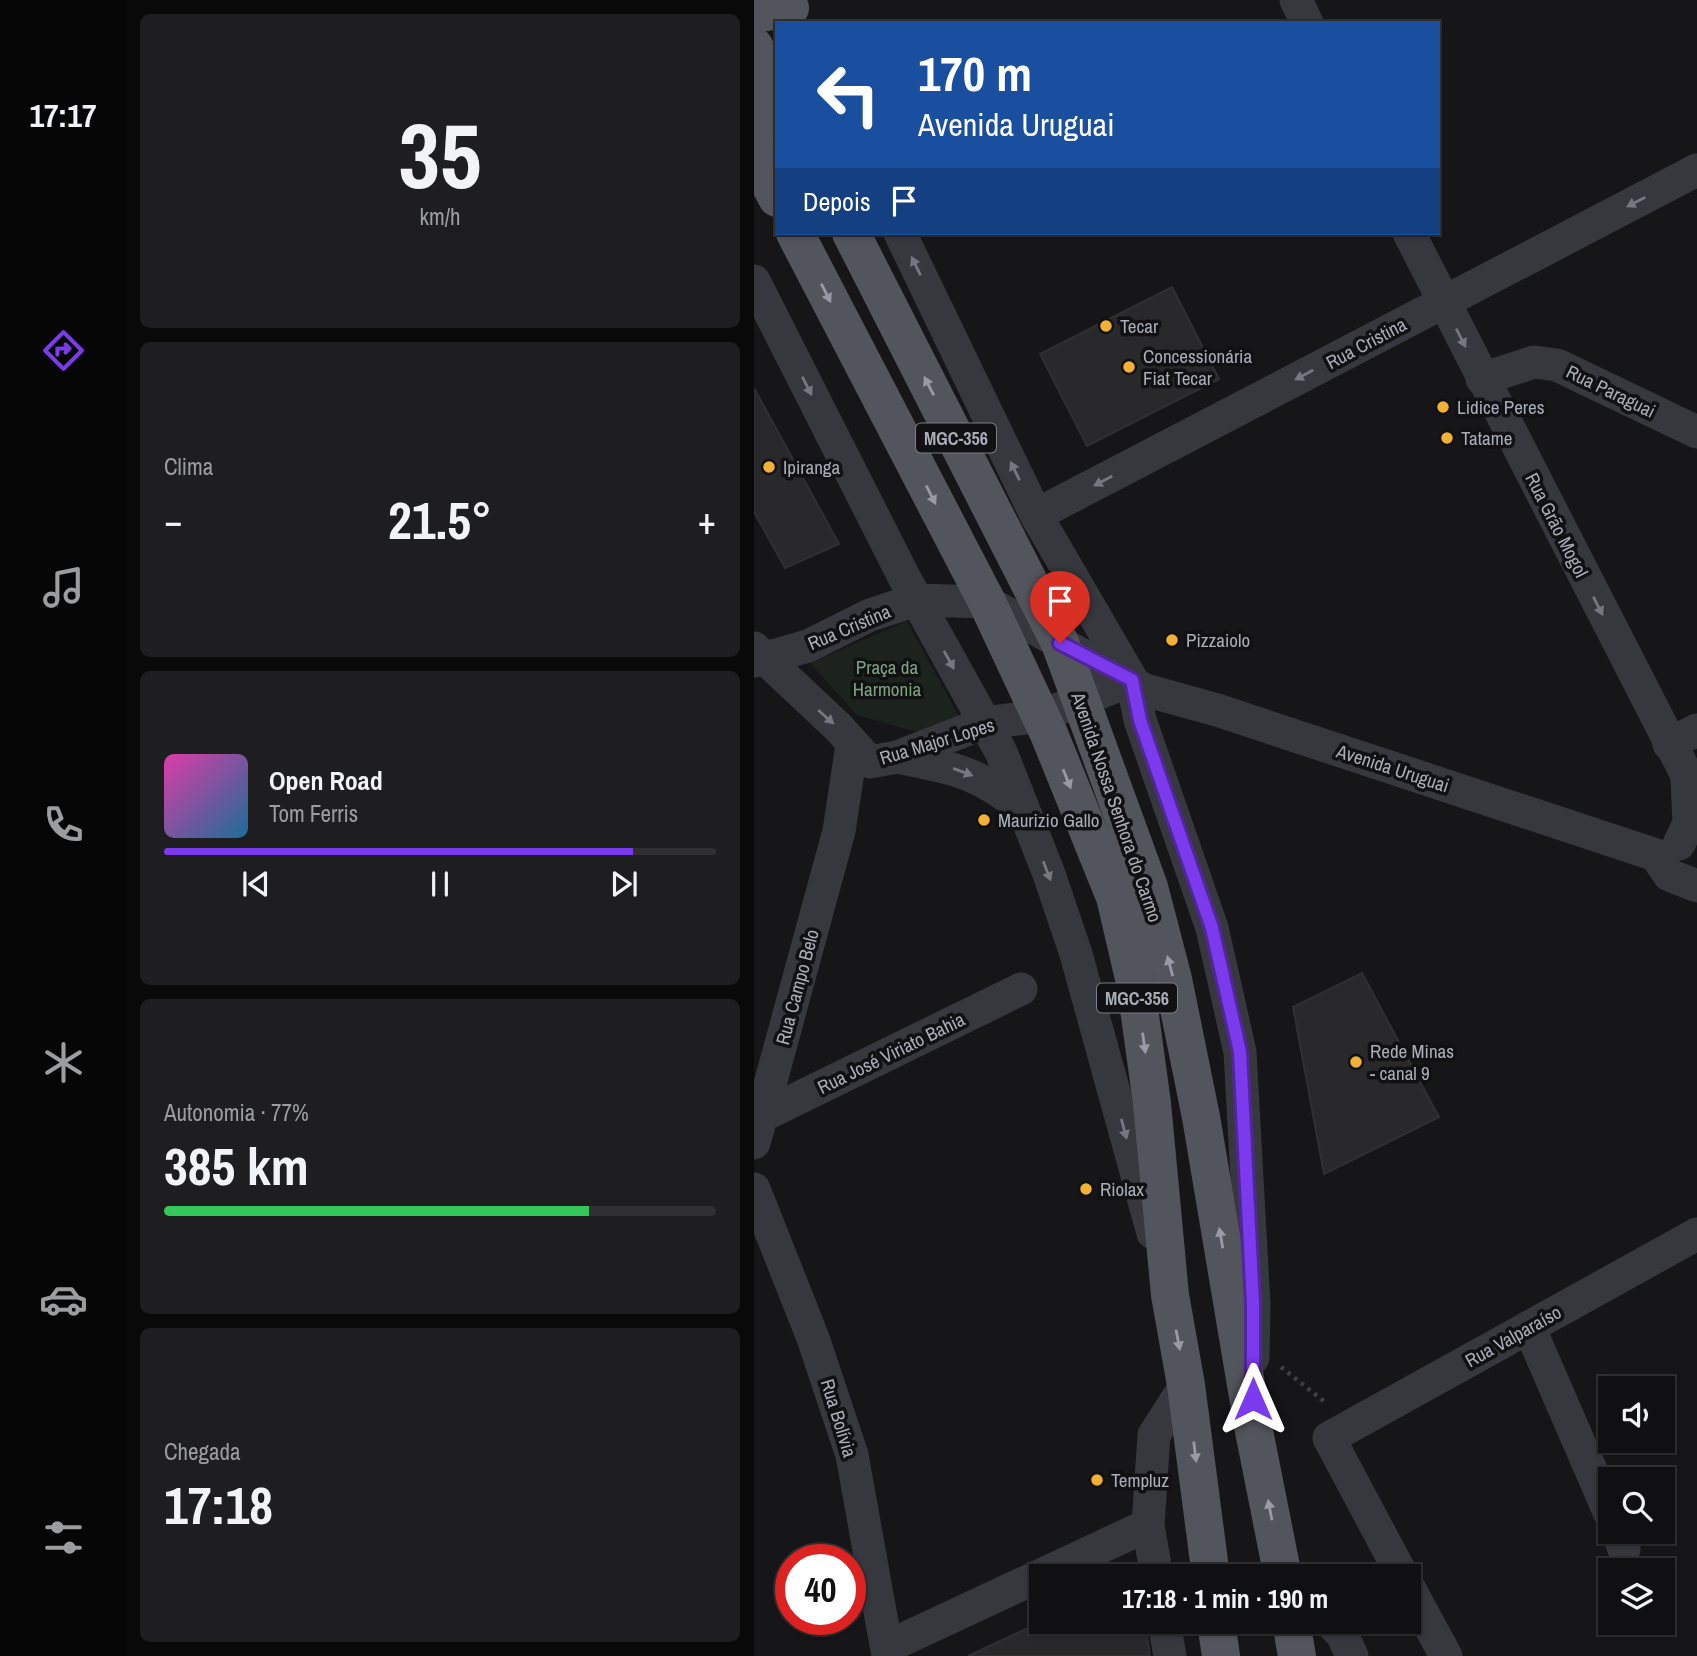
<!DOCTYPE html>
<html lang="pt">
<head>
<meta charset="utf-8">
<style>
  :root { --surface:#101012; --page:#1e1e20; --text:#f1f3f6; --muted:#9c9d9f; --line:#303032; --accent:#7c3aed }
  body { margin:0; font-family:"Archivo Narrow",sans-serif; background:var(--page); color:var(--text); height:100vh; display:flex; flex-direction:column; font-size:26px; white-space:nowrap }
  * { box-sizing:border-box; margin:0 }
  p { font-size:23px; color:var(--muted) }
  .icon { flex:none; width:38px; height:38px; fill:none; stroke:currentColor; stroke-width:2; stroke-linecap:round; stroke-linejoin:round }
  .map { position:relative; flex:1; overflow:hidden }
  .details { display:flex; flex-direction:column; gap:14px; padding:14px; background:#09090a; width:628px }
  .details>* { flex:none }
  .guide { position:absolute; left:21px; top:21px; width:665px; height:214px; border-radius:0px; box-shadow:0 2px 5px #0004,0 0 0 2px var(--line); background:#1a4fa0; color:#fff; overflow:hidden }
  .tools { position:absolute; left:844px; top:1376px; display:grid; gap:14px }
  .tools a { display:grid; place-items:center; width:77px; height:77px; border-radius:0px; background:var(--surface); box-shadow:0 2px 5px #0004,0 0 0 2px var(--line); font-size:35px }
  .speed { position:absolute; left:21px; top:1544px; display:flex; gap:14px; font-size:35px; font-weight:700; text-align:center }
  .speed>* { display:grid; place-content:center; width:91px; height:91px; border-radius:50%; background:var(--surface); box-shadow:0 2px 5px #0004,0 0 0 2px var(--line); line-height:1 }
  .speed .limit { border:10px solid #d22; background:#fff; color:#111 }
  .pin { position:absolute; display:grid; place-items:center; width:60px; height:60px; color:#fff; margin:-72px -30px; border-radius:50% 50% 50% 0; rotate:-45deg; box-shadow:0 0 7px #0007 }
  .pin .icon { rotate:45deg }
  .me { position:absolute; width:77px; margin:-38px; rotate:0deg; stroke-linejoin:round; filter:drop-shadow(0 0 5px #0008) }
  .turn { display:flex; align-items:center; gap:24px; height:147px; padding:0 28px; font-size:32px }
  .turn .icon { width:91px; height:91px; stroke-width:2.5 }
  .turn b { display:block; font-size:49px; line-height:60px }
  .then { display:flex; align-items:center; height:66px; padding:0 28px; background:#0003; gap:14px; font-size:26px }
  .big { font-size:52px; font-weight:800; line-height:1.1 }
  .details .widget { flex:1; display:flex; flex-direction:column; justify-content:center; gap:10px; min-width:0; padding:0 24px; border-radius:10px; background:var(--page) }
  .details .dial { align-items:center; gap:0 }
  .dial b { font-size:91px; line-height:1 }
  .song { display:flex; align-items:center; gap:21px }
  .cover { width:84px; height:84px; border-radius:10px; background:linear-gradient(135deg,hsl(320 70% 55%),hsl(200 70% 35%)) }
  .played { height:7px; border-radius:4px; background:linear-gradient(90deg,var(--accent) 85%,var(--line) 85%) }
  .keys { display:flex; justify-content:space-around; direction:ltr }
  .heat { display:flex; justify-content:space-between; align-items:center; font-size:38px; direction:ltr }
  .charge { height:10px; border-radius:5px; background:linear-gradient(90deg,#34c759 77%,var(--line) 0) }
  .trip { position:absolute; left:275px; top:1564px; width:392px; height:70px; border-radius:0px; background:var(--surface); box-shadow:0 2px 5px #0004,0 0 0 2px var(--line); font-weight:800; line-height:70px; text-align:center }
  main { display:flex; flex:1; min-height:0 }
  .dock { display:flex; flex-direction:column; width:126px; justify-content:space-around; align-items:center; background:#060607; color:var(--muted) }
  .dock .icon { width:49px; height:49px }
  .dock .selected { color:var(--accent) }
  .dock b { font-size:32px; color:var(--text) }
  .map>svg:first-child { display:block }
  .green { fill:#1c231d }
  .building { fill:#29292c; stroke:#303034; stroke-width:2 }
  .lines { fill:none; stroke-linecap:round; stroke-linejoin:round }
  .path { stroke:#3d3f44; stroke-width:4.5; stroke-dasharray:3.5 5; stroke-linecap:butt }
  .minor { stroke:#37383d; stroke-width:33 }
  .major { stroke:#53555c; stroke-width:38 }
  .oneway { fill:#757881 }
  .oneway2 { fill:#979ba6 }
  .route-casing { stroke:#51269a; stroke-width:18 }
  .route { stroke:#7c3aed; stroke-width:12 }
  .poi-dot { fill:#f2b134; stroke:#111113; stroke-width:2.5 }
  .labels { text-anchor:middle; dominant-baseline:central; stroke-width:7; stroke-linejoin:round; paint-order:stroke }
  .shield { fill:#111113; stroke:#7b7e86; stroke-width:2 }
  .shield-label { font-size:18px; font-weight:bold; fill:#a8adb8 }
  .poi-label { font-size:19px; fill:#a8adb8; stroke:#111113; text-anchor:start }
  .street-label { font-size:19px; fill:#a8adb8; stroke:#111113 }
  .park-label { font-size:19px; fill:#7fa381; stroke:#111113 }
</style>
</head>
<body>
<main>
<nav class="dock">
<b>17:17</b>
<svg class="icon selected" aria-label="directions" viewBox="0 0 24 24"><path d="M12 3l9 9-9 9-9-9zM9 14v-3h6M13 9l2 2-2 2"/></svg>
<svg class="icon" aria-label="music" viewBox="0 0 24 24"><path d="M9 18V5l10-2v13"/><circle cx="6" cy="18" r="3"/><circle cx="16" cy="16" r="3"/></svg>
<svg class="icon" aria-label="phone" viewBox="0 0 24 24"><path d="M5 4h4l2 5-3 2q2 4 5 5l2-3 5 2v4C11 20 4 13 5 4z"/></svg>
<svg class="icon" aria-label="climate" viewBox="0 0 24 24"><path d="M12 3v18M4 7l16 10M4 17L20 7"/></svg>
<svg class="icon" aria-label="car" viewBox="0 0 24 24"><path d="M5 17H2v-5l4-1 3-4h7l3 4 3 1v5h-3M9 17h6M6 11h13"/><circle cx="7" cy="17" r="2"/><circle cx="17" cy="17" r="2"/></svg>
<svg class="icon" aria-label="filters" viewBox="0 0 24 24"><path d="M4 7h16M4 17h16"/><circle cx="9" cy="7" r="2"/><circle cx="15" cy="17" r="2"/></svg>
</nav>
<section class="details">
<div class="widget dial"><b>35</b><p>km/h</p></div>
<div class="widget"><p>Clima</p>
<div class="heat"><a>−</a><b class="big">21.5°</b><a>+</a></div>
</div>
<div class="widget">
<div class="song"><i class="cover"></i><div><b>Open Road</b><p>Tom Ferris</p></div></div>
<div class="played"></div>
<div class="keys"><svg class="icon" aria-label="previous" viewBox="0 0 24 24"><path d="M18 5L8 12l10 7zM5 5v14"/></svg><svg class="icon" aria-label="pause" viewBox="0 0 24 24"><path d="M8 5v14M16 5v14"/></svg><svg class="icon" aria-label="next" viewBox="0 0 24 24"><path d="M6 5l10 7-10 7zM19 5v14"/></svg></div>
</div>
<div class="widget"><p>Autonomia · 77%</p><b class="big">385 km</b><div class="charge"></div></div>
<div class="widget"><p>Chegada</p><b class="big">17:18</b></div>
</section>
<div class="map">
<svg width="943" height="1656" viewBox="0 0 943 1656">
  <rect width="100%" height="100%" fill="#161618"/>
  <polygon class="green" points="153,621 209,724 170,734 103,715 56,663"/>
  <g class="building">
    <polygon points="418,287 465,379 333,446 286,354"/>
    <polygon points="0,388 85,544 31,568 0,512"/>
    <polygon points="608,973 685,1117 570,1174 539,1007"/>
    <polygon points="287,1622 391,1622 396,1656 214,1656"/>
  </g>
  <g class="lines">
    <polyline class="path" points="527,1367 572,1403"/>
    <g class="minor">
      <polyline points="542,0 553,23"/>
      <polyline points="146,233 282,515 378,680 386,720 458,928 486,1052 500,1304 499,1358"/>
      <polyline points="655,233 943,795"/>
      <polyline points="0,281 150,577 247,752 295,874 322,954 399,1233"/>
      <polyline points="728,379 780,362 803,365 943,432"/>
      <polyline points="282,515 943,170"/>
      <polyline points="0,648 84,727 113,759"/>
      <polyline points="0,661 54,646 116,615 162,600 233,602 391,690 463,710 902,855 915,875 943,886"/>
      <polyline points="915,744 943,730"/>
      <path d="M143,757C198,768 223,771 268,808"/>
      <polyline points="116,762 143,757 230,723 287,716 378,680"/>
      <polyline points="925,844 935,823 933,779"/>
      <polyline points="8,1116 267,989"/>
      <polyline points="0,1143 85,831 98,745"/>
      <polyline points="0,1189 59,1338 98,1455 134,1656"/>
      <polyline points="775,1327 856,1514"/>
      <polyline points="863,1531 870,1549"/>
      <polyline points="403,1577 394,1525 400,1435 432,1385"/>
      <polyline points="649,1577 575,1438 943,1234"/>
      <polyline points="654,1586 692,1656"/>
      <polyline points="410,1622 416,1656"/>
      <polyline points="576,1622 588,1634 598,1656"/>
      <polyline points="133,1647 394,1525"/>
    </g>
    <g class="major">
      <polyline points="0,14 36,8"/>
      <polyline points="0,46 23,92"/>
      <polyline points="0,103 23,139"/>
      <polyline points="0,154 23,198"/>
      <polyline points="41,233 233,602 295,734 361,897 382,987 398,1103 416,1295 432,1385 457,1577"/>
      <polyline points="97,233 306,643 395,887 419,979 447,1117 499,1426 529,1577"/>
      <polyline points="462,1622 467,1656"/>
      <polyline points="537,1622 543,1656"/>
    </g>
  </g>
  <defs><path id="oneway-solid" d="M-6-.8H1V-3.2L6.5 0L1 3.2V.8H-6Z" transform="scale(1.75)"/></defs>
  <g class="oneway">
    <use href="#oneway-solid" transform="translate(882 202) rotate(153)"/>
    <use href="#oneway-solid" transform="translate(162 266) rotate(-116)"/>
    <use href="#oneway-solid" transform="translate(707 338) rotate(63)"/>
    <use href="#oneway-solid" transform="translate(550 375) rotate(152)"/>
    <use href="#oneway-solid" transform="translate(53 386) rotate(63)"/>
    <use href="#oneway-solid" transform="translate(261 471) rotate(-116)"/>
    <use href="#oneway-solid" transform="translate(349 481) rotate(152)"/>
    <use href="#oneway-solid" transform="translate(844 606) rotate(63)"/>
    <use href="#oneway-solid" transform="translate(195 660) rotate(61)"/>
    <use href="#oneway-solid" transform="translate(72 717) rotate(42)"/>
    <use href="#oneway-solid" transform="translate(209 772) rotate(20)"/>
    <use href="#oneway-solid" transform="translate(293 871) rotate(69)"/>
    <use href="#oneway-solid" transform="translate(370 1129) rotate(75)"/>
  </g>
  <g class="oneway2">
    <use href="#oneway-solid" transform="translate(72 293) rotate(63)"/>
    <use href="#oneway-solid" transform="translate(175 386) rotate(-117)"/>
    <use href="#oneway-solid" transform="translate(177 495) rotate(63)"/>
    <use href="#oneway-solid" transform="translate(313 779) rotate(68)"/>
    <use href="#oneway-solid" transform="translate(416 966) rotate(-105)"/>
    <use href="#oneway-solid" transform="translate(390 1043) rotate(82)"/>
    <use href="#oneway-solid" transform="translate(467 1238) rotate(-100)"/>
    <use href="#oneway-solid" transform="translate(424 1340) rotate(79)"/>
    <use href="#oneway-solid" transform="translate(441 1452) rotate(83)"/>
    <use href="#oneway-solid" transform="translate(516 1510) rotate(-101)"/>
  </g>
  <g class="lines">
    <g class="route-casing">
      <polyline id="route" points="306,643 378,680 386,720 458,928 486,1052 499,1304 499,1399"/>
    </g>
    <use href="#route" class="route"/>
  </g>
  <g class="poi-dot">
    <circle cx="352" cy="326" r="7"/>
    <circle cx="375" cy="367" r="7"/>
    <circle cx="689" cy="407" r="7"/>
    <circle cx="693" cy="438" r="7"/>
    <circle cx="15" cy="467" r="7"/>
    <circle cx="418" cy="640" r="7"/>
    <circle cx="230" cy="820" r="7"/>
    <circle cx="602" cy="1062" r="7"/>
    <circle cx="332" cy="1189" r="7"/>
    <circle cx="343" cy="1480" r="7"/>
  </g>
  <g class="labels">
    <g class="shield">
      <rect x="162" y="423.5" width="80" height="29" rx="5"/>
      <rect x="343" y="983.5" width="80" height="29" rx="5"/>
    </g>
    <g class="shield-label">
      <text x="202" y="438">MGC-356</text>
      <text x="383" y="998">MGC-356</text>
    </g>
    <g class="poi-label">
      <text x="366" y="326">Tecar</text>
      <text x="389" y="356">Concessionária<tspan x="389" dy="22">Fiat Tecar</tspan></text>
      <text x="703" y="407">Lidice Peres</text>
      <text x="707" y="438">Tatame</text>
      <text x="29" y="467">Ipiranga</text>
      <text x="432" y="640">Pizzaiolo</text>
      <text x="244" y="820">Maurizio Gallo</text>
      <text x="616" y="1051">Rede Minas<tspan x="616" dy="22">- canal 9</tspan></text>
      <text x="346" y="1189">Riolax</text>
      <text x="357" y="1480">Templuz</text>
    </g>
    <g class="street-label">
      <text transform="translate(612 343) rotate(-28)">Rua Cristina</text>
      <text transform="translate(857 391) rotate(26)">Rua Paraguai</text>
      <text transform="translate(803 525) rotate(63)">Rua Grão Mogol</text>
      <text transform="translate(95 627) rotate(-23)">Rua Cristina</text>
      <text transform="translate(183 741) rotate(-17)">Rua Major Lopes</text>
      <text transform="translate(639 768) rotate(18)">Avenida Uruguai</text>
      <text transform="translate(363 807) rotate(71)">Avenida Nossa Senhora do Carmo</text>
      <text transform="translate(43 987) rotate(-75)">Rua Campo Belo</text>
      <text transform="translate(137 1053) rotate(-26)">Rua José Viriato Bahia</text>
      <text transform="translate(759 1336) rotate(-29)">Rua Valparaíso</text>
      <text transform="translate(85 1418) rotate(73)">Rua Bolívia</text>
    </g>
    <g class="park-label">
      <text x="133" y="667">Praça da<tspan x="133" dy="22">Harmonia</tspan></text>
    </g>
  </g>
</svg>
<div class="tools">
<a><svg class="icon" aria-label="sound" viewBox="0 0 24 24"><path d="M4 9h4l5-4v14l-5-4H4zM17 9q2 3 0 6"/></svg></a>
<a><svg class="icon" aria-label="search" viewBox="0 0 24 24"><circle cx="10" cy="10" r="6"/><path d="M15 15l6 6"/></svg></a>
<a><svg class="icon" aria-label="layers" viewBox="0 0 24 24"><path d="M12 4l9 5-9 5-9-5zM3 14l9 5 9-5"/></svg></a>
</div>
<div class="speed"><div class="limit">40</div></div>
<div class="pin" style="left:306px;top:643px;background:#d93025"><svg class="icon" aria-label="arrive" viewBox="0 0 24 24"><path d="M6 21V4h12l-3 4 3 4H6"/></svg></div>
<svg class="me" style="left:499px;top:1399px" viewBox="-20 -20 40 40"><path d="M0-17L14 15 0 8-14 15z" fill="#7c3aed" stroke="#fff" stroke-width="4"/></svg>
<div class="trip">17:18 · 1 min · 190 m</div>
<div class="guide">
<div class="turn"><svg class="icon" aria-label="left" viewBox="0 0 24 24"><path d="M17 20v-9H6M10 6l-5 5 5 5"/></svg><div><b>170 m</b>Avenida Uruguai</div></div>
<div class="then">Depois<svg class="icon" aria-label="arrive" viewBox="0 0 24 24"><path d="M6 21V4h12l-3 4 3 4H6"/></svg></div>
</div>
</div>
</main>
</body>
</html>
